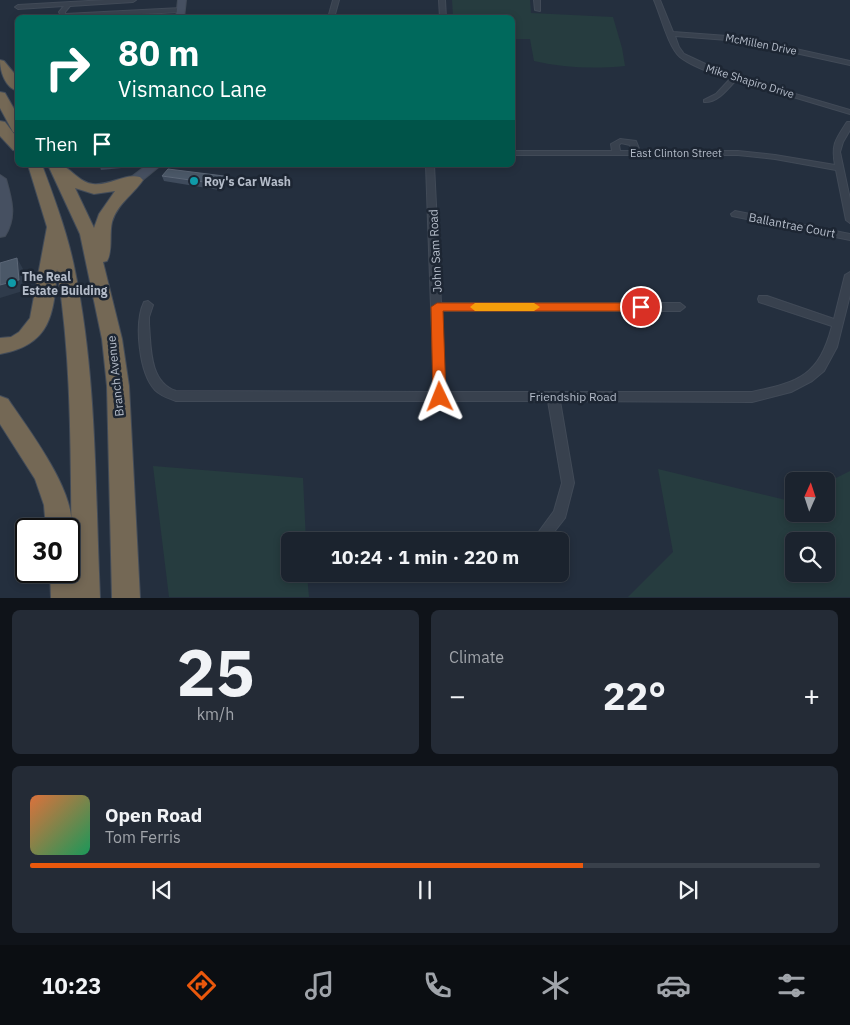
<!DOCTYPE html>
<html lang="en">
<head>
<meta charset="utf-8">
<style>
  :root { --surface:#1b232e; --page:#242b36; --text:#f1f3f6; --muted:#a0a4aa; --line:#39404a; --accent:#ea580c }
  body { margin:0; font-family:"IBM Plex Sans",sans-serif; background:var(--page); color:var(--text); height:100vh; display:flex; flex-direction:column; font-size:19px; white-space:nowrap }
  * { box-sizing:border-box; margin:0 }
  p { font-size:16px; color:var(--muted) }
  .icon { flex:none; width:28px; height:28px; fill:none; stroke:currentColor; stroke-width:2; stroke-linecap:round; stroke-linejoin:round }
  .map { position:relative; height:598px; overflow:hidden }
  .sheet { display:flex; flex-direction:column; gap:12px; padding:12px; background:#0f1319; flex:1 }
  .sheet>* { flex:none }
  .banner { position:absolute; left:15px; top:15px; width:500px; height:152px; border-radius:8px; box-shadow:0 2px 8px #0003,0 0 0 1px var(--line); background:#00695c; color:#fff; overflow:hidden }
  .needle { width:32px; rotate:3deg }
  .fabs { position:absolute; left:785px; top:472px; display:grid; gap:10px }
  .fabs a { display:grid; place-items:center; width:50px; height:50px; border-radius:8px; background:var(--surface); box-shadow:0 2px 8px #0003,0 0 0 1px var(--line); font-size:25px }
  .speed { position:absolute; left:15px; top:518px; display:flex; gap:10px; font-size:25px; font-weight:700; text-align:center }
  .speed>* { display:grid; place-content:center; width:65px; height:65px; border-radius:50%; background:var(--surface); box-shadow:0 2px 8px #0003,0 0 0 1px var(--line); line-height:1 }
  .speed .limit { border:2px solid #111; border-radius:8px; background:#fff; color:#111 }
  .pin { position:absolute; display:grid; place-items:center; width:42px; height:42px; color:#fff; margin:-21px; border:2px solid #fff; border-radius:50%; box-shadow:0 1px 5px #0007 }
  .me { position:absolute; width:55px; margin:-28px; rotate:358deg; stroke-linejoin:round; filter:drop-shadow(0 0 4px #0008) }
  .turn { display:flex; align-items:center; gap:18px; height:105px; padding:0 20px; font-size:22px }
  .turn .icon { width:65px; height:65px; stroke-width:2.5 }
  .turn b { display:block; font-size:35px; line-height:42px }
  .then { display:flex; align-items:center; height:48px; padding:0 20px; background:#0003; gap:10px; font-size:19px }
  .big { font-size:38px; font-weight:800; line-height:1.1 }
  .sheet .tile { flex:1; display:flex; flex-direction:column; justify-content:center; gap:8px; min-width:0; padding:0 18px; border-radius:8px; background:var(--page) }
  .sheet .dial { align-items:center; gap:0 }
  .dial b { font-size:65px; line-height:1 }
  .song { display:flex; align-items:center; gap:15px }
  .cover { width:60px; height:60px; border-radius:8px; background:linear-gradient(135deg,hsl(20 70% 55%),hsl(150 70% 35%)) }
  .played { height:5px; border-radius:2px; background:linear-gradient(90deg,var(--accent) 70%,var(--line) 70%) }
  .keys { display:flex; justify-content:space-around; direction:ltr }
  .heat { display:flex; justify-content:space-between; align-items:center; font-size:28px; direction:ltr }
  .sheet .tiles { flex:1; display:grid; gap:12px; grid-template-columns:1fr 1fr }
  .tile:last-child { grid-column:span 2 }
  .trip { position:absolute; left:281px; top:532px; width:288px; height:50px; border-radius:8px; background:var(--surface); box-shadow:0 2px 8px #0003,0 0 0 1px var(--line); font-weight:800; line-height:50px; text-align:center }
  .dock { display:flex; height:80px; justify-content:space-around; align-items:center; background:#0b0e12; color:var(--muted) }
  .dock .icon { width:35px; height:35px }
  .dock .current { color:var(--accent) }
  .dock b { font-size:22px; color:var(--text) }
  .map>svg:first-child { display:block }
  .green { fill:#263c3f; fill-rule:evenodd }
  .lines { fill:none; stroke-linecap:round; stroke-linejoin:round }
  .street-casing { stroke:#414a57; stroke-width:2 }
  .secondary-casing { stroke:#414a57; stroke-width:2 }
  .highway-casing { stroke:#434c59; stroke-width:2 }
  .street { fill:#38414e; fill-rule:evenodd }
  .secondary { fill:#465061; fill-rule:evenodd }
  .highway { fill:#746855; fill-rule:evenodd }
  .wall { fill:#3f4b5c }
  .shaded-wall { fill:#2f3b4b }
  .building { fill:#4b5868; stroke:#5c6777 }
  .route { fill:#ea580c; stroke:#983908 }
  .slow { fill:#f59e0b }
  .culture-dot { fill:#0f9aa8; stroke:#1d2633; stroke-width:2 }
  .labels { text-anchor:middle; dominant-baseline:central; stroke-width:5; stroke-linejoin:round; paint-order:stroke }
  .far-street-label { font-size:11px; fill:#b4bcc9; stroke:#1d2633 }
  .poi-label { font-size:12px; font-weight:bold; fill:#b4bcc9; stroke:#1d2633; text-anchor:start }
  .street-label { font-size:12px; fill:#b4bcc9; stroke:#1d2633 }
</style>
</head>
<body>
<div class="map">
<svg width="850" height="598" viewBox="0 0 850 598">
  <rect width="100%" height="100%" fill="#242f3e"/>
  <g class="green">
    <path d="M452,0H530L531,13L613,17L622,48L625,66C595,69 564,68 534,61L530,39H513L512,18L453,17Z"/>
    <polygon points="153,466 303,478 306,541 290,541 290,574 307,574 309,597 169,597"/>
    <path d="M658,469L790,501L794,499V514H826V483L850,471V597H628L673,552ZM794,541H826V574H794Z"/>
  </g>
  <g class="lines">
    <g class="street-casing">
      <g id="street">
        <polygon points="106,0 136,0 133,2 70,6 65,12 65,14 181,8 184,10 181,12 62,18 59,12 64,6 18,9 15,7 18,5"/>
        <polygon points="333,0 339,0 334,18 328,18"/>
        <polygon points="439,0 445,0 446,18 440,18"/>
        <polygon points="534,0 540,0 540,11 535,10"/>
        <path d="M654,0H660L673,32L741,37L850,61V65L741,41L675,36L679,47L684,54L727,74L850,110V114L736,80C727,90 717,103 704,102V100L716,94L730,79C717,75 691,66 680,57C668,46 661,16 654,0Z"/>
        <path d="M847,122H850V130L843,142L840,152L850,199V223L846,220L836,170L775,159L738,155H512V151H612L611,144L620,139L636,141L640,151H738L775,155L835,165C831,144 836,139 847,122ZM621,143L630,145L632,151H620L619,145Z"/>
        <path d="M426,165H434L441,303H680L685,307L680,311H441L445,392H752C799,382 819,376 832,326L759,302L758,299L759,296H767L834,319L845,275L850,272V295L837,347L824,371L812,381L791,392L752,402L560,401L574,483L565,518L547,541H532L554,511L562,483L548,401H176C168,398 161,396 155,390C139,373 134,323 144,302L148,301L153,305L149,317V324C151,347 149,382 176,391L434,392Z"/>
        <polygon points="735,211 850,234 850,240 732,216 731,214"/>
      </g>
    </g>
    <g class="secondary-casing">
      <g id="secondary">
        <polygon points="178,0 186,0 184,18 176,18"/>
        <polygon points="147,165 161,165 139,183 131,183 129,180 131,177"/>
        <path d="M0,175L6,179C12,200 17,217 5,236L0,237Z"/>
      </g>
    </g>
    <g class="highway-casing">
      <g id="highway">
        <path d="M0,60L4,61L18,78V91C5,88 0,71 0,60Z"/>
        <polygon points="0,92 5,93 18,116 18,133 13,132 0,108"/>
        <polygon points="0,121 5,122 18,139 18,151 13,150 0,136"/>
        <path d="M28,165H42C55,200 68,235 75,271C97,378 95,489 100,598H51L50,571H69V560L72,561C70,464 73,366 57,269C54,314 51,345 0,354V338L11,337L19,332L30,318L47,227Z"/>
        <path d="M48,165C52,165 59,164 63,166C73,171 81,183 93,184C110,186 125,173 140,177L143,180C133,195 117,204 112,222C109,234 113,251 107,261L103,262L122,339L129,386L140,598H112L107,386L102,339L80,234ZM75,188L94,194L115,191L99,214L94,228Z"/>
        <path d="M0,396L8,399C27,428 84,500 69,536V529H46L44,505L35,479L0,424Z"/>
      </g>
    </g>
    <use href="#street" class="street"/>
    <use href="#secondary" class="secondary"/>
    <use href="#highway" class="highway"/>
  </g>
  <g class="wall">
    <polygon points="101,165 133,165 132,167 101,170 100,167"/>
    <polygon points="162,176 225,182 219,190 164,181"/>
  </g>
  <g class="shaded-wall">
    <polygon points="224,176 225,182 219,190 218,184"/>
    <polygon points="17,258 23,269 26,290 0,298 0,285"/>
  </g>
  <g class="building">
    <polygon points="101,165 127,165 100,167"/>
    <polygon points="168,169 224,176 218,184 162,176"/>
    <polygon points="17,258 19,280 0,285 0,263"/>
  </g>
  <polygon class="route" points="437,303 641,303 647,307 641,311 443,311 446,397 444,401 440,403 435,401 433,397 431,307"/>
  <polygon class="slow" points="475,303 534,303 540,307 534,311 475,311 470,307"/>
  <g class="culture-dot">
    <circle cx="194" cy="181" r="5"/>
    <circle cx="12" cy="283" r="5"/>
  </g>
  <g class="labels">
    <g class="far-street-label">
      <text transform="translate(761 44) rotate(11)">McMillen Drive</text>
      <text transform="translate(750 81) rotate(17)">Mike Shapiro Drive</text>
      <text x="676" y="153">East Clinton Street</text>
    </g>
    <g class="poi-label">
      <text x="204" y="181">Roy's Car Wash</text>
      <text x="22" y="276">The Real<tspan x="22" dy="14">Estate Building</tspan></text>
    </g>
    <g class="street-label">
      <text transform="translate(792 225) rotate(11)">Ballantrae Court</text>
      <text transform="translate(435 251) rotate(-93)">John Sam Road</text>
      <text transform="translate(115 376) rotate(-96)">Branch Avenue</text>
      <text x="573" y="396">Friendship Road</text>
    </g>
  </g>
</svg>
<div class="fabs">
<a><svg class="needle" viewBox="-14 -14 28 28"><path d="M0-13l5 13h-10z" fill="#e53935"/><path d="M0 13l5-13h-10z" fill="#a0a4aa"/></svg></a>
<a><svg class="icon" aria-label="search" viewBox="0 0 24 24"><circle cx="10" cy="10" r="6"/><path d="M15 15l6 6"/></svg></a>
</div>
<div class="speed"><div class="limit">30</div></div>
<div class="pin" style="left:641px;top:307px;background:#d93025"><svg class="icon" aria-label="arrive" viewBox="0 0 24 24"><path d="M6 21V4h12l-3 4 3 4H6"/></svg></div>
<svg class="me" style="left:440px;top:397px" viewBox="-20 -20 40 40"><path d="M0-17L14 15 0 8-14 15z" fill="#ea580c" stroke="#fff" stroke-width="4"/></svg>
<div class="trip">10:24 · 1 min · 220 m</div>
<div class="banner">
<div class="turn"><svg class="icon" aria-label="right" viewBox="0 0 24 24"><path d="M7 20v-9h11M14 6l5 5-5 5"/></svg><div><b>80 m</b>Vismanco Lane</div></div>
<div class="then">Then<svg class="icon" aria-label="arrive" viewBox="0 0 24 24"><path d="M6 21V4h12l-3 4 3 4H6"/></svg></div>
</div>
</div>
<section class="sheet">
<div class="tiles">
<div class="tile dial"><b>25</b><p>km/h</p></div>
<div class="tile"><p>Climate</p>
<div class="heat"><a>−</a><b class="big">22°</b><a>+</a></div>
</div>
<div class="tile">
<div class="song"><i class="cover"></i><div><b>Open Road</b><p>Tom Ferris</p></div></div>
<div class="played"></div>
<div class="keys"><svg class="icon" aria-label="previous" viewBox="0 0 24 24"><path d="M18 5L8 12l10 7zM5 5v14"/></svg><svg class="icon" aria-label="pause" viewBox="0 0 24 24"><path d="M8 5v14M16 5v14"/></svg><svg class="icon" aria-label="next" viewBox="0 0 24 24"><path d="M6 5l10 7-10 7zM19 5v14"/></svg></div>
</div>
</div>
</section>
<nav class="dock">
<b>10:23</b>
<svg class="icon current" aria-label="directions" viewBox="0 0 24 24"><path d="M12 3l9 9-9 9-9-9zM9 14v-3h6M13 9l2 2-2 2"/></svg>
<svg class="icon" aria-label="music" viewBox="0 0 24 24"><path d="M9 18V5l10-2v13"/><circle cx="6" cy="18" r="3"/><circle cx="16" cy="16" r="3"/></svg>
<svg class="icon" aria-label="phone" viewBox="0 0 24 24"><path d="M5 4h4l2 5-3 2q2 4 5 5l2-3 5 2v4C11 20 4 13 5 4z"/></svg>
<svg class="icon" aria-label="climate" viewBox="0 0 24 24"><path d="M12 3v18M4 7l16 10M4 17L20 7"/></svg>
<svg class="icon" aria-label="car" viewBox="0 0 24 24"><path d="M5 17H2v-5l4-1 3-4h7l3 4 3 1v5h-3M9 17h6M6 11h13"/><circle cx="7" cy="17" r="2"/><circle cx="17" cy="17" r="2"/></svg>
<svg class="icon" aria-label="filters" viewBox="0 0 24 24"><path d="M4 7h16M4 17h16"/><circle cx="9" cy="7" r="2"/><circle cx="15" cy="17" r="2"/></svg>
</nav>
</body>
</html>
